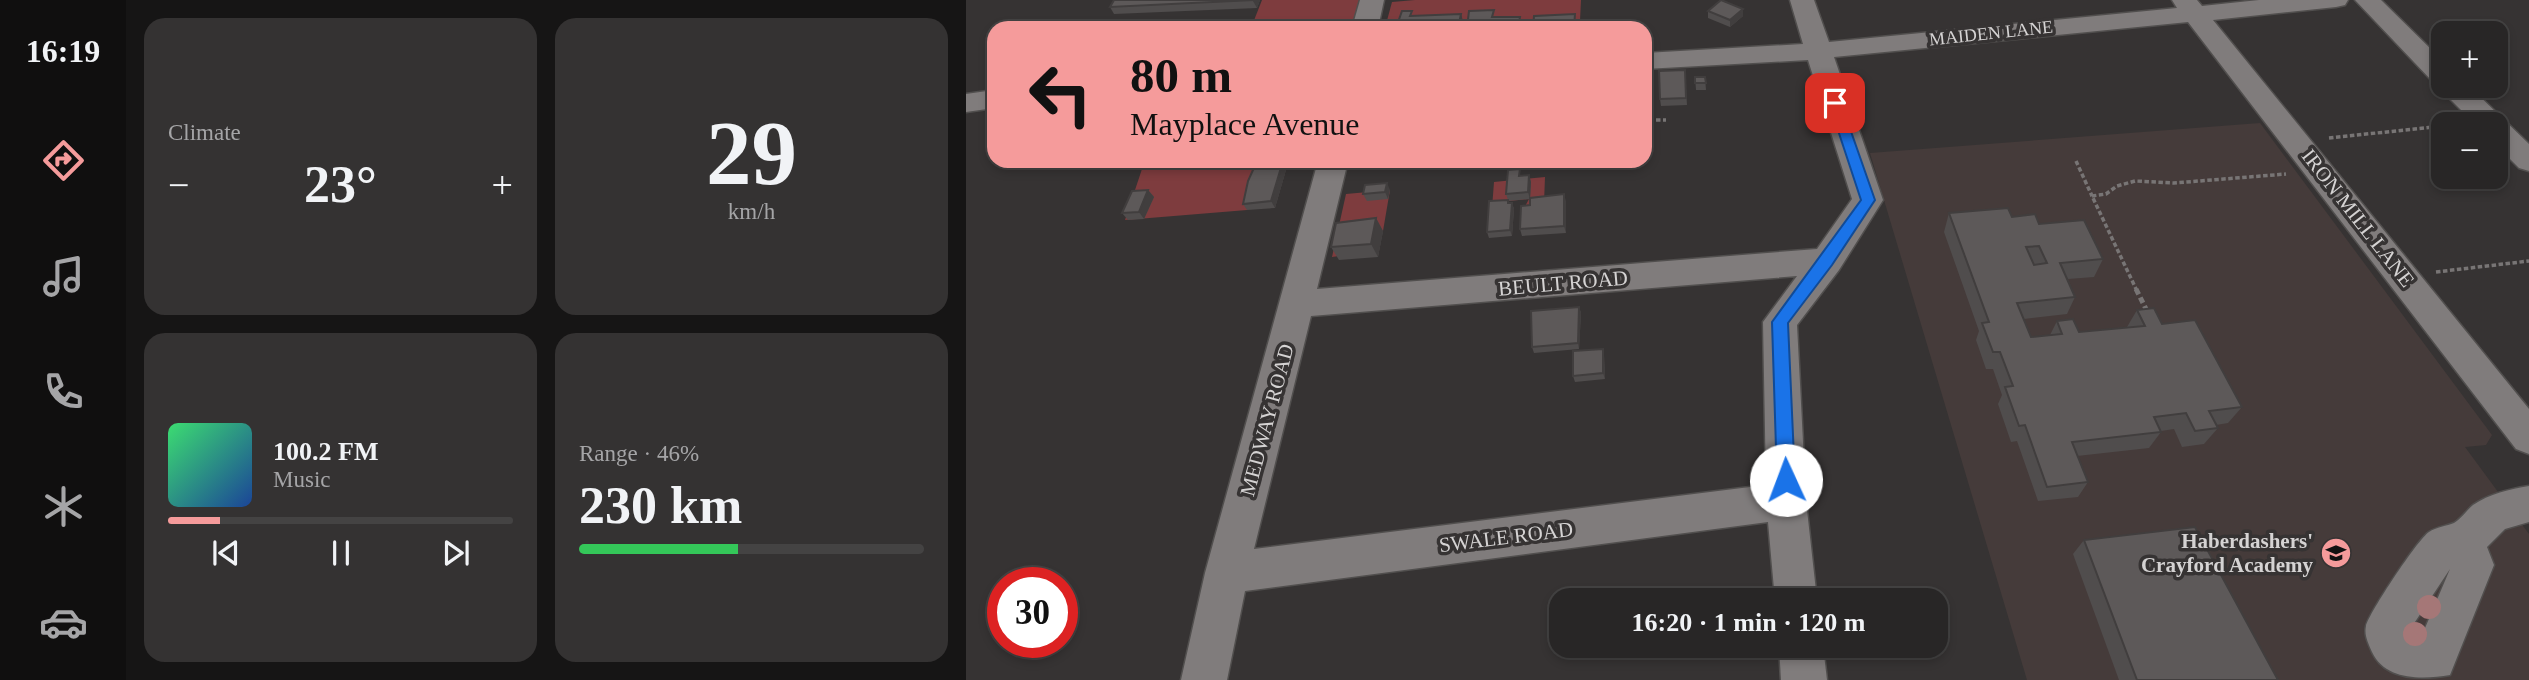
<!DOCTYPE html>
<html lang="en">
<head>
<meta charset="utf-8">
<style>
  :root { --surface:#282626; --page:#343232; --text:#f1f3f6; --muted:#a5a5a7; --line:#444343; --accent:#f59b9b }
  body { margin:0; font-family:Georgia,serif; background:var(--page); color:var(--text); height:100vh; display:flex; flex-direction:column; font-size:26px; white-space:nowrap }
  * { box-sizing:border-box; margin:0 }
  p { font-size:23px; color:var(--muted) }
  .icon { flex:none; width:38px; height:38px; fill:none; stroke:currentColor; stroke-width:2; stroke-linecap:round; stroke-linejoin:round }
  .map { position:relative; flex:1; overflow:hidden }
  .details { display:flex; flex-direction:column; gap:18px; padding:18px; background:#161515; width:840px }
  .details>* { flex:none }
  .hud { position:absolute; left:21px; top:21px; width:665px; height:147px; border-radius:21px; box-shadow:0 4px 10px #0003,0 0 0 2px var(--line); background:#f59b9b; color:#111; overflow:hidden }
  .controls { position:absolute; left:1465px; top:21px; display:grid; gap:14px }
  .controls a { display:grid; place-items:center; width:77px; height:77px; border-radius:14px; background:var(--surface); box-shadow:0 4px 10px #0003,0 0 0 2px var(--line); font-size:35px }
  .speed { position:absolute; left:21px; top:567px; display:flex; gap:14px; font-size:35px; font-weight:700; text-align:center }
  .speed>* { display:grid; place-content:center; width:91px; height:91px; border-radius:50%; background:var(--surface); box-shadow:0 4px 10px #0003,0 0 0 2px var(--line); line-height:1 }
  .speed .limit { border:10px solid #d22; background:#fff; color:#111 }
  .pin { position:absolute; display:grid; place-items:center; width:60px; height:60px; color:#fff; margin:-30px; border-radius:14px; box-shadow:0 4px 10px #0006 }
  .me { position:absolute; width:77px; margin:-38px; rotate:358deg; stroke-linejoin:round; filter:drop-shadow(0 0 5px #0008) }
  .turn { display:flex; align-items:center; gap:24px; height:147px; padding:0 28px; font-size:32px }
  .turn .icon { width:91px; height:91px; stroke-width:2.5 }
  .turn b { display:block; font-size:49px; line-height:60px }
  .big { font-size:52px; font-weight:700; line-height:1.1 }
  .details .widget { flex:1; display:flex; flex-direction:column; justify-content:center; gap:10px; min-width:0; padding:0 24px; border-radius:21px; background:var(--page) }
  .details .dial { align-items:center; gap:0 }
  .dial b { font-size:91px; line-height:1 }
  .song { display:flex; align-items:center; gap:21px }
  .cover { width:84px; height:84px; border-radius:10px; background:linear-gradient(135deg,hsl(140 70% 55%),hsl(220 70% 35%)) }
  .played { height:7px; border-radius:4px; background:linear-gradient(90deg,var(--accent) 15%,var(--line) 15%) }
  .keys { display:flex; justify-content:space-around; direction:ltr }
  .heat { display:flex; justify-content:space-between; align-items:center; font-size:38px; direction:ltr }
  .charge { height:10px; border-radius:5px; background:linear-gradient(90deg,#34c759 46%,var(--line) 0) }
  .details .tiles { flex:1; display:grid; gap:18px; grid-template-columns:repeat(2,1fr) }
  .trip { position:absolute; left:583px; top:588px; width:399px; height:70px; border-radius:21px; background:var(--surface); box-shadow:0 4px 10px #0003,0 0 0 2px var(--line); font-weight:700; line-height:70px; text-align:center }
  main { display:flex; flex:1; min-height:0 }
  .menu { display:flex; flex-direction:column; width:126px; justify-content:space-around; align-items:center; background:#100f0f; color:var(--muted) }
  .menu .icon { width:49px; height:49px }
  .menu .current { color:var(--accent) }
  .menu b { font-size:32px; color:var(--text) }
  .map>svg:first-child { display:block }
  .built { fill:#453b3a }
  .green { fill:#7e3c3e }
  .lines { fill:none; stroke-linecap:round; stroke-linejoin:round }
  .minor-casing { stroke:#514f4e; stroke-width:3 }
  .path-far1 { stroke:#787575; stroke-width:3.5; stroke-dasharray:4.5 2.5; stroke-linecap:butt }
  .path { stroke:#787575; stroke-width:5; stroke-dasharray:6 3.5; stroke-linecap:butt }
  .minor { fill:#807c7c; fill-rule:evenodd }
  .tree { fill:#a57777 }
  .wall { fill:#504d4d }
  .shaded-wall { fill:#413e3e }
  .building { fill:#5d5959; stroke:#413e3e; stroke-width:2; fill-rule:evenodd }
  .route { fill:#1a73e8; stroke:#114b97; stroke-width:2 }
  .labels { text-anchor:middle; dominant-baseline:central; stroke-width:7; stroke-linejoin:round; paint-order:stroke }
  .far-street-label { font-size:18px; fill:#d5d3d3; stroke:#363333 }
  .street-label { font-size:21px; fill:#d5d3d3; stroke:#363333 }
  .poi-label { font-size:21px; font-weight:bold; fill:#d5d3d3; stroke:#363333; text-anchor:end }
</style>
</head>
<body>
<main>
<nav class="menu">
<b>16:19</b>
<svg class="icon current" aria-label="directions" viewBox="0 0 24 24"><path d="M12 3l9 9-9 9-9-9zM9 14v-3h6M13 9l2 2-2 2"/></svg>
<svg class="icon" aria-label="music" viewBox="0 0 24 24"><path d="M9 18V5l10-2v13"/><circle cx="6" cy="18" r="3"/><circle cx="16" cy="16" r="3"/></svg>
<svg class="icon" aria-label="phone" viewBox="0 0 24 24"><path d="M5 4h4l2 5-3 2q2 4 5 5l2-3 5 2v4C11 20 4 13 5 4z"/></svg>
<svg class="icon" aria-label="climate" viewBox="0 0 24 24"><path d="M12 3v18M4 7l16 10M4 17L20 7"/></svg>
<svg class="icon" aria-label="car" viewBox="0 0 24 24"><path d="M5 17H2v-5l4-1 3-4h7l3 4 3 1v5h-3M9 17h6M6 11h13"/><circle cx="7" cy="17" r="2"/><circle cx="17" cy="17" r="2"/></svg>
</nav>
<section class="details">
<div class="tiles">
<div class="widget"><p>Climate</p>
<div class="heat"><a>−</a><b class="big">23°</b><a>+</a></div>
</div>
<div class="widget dial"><b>29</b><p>km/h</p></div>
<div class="widget">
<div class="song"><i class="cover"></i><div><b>100.2 FM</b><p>Music</p></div></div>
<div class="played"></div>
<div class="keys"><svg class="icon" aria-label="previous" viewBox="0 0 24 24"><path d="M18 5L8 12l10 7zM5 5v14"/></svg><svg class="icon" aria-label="pause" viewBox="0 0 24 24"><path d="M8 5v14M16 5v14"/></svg><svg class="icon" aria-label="next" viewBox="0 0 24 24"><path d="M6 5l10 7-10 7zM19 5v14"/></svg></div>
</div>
<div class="widget"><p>Range · 46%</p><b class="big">230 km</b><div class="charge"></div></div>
</div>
</section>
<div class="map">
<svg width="1563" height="680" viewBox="0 0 1563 680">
  <rect width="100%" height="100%" fill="#363333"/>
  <polygon class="built" points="1294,123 1526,435 1520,445 1499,447 1563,534 1563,680 1061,680 904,153"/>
  <g class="green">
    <polygon points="296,0 395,0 388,28 285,28"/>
    <polygon points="449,0 615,0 614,21 555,28 555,24 501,28 419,28 426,2"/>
    <polygon points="172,161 323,161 281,210 159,220 176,169 168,169"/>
    <polygon points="579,177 578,203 557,210 563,199 543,201 526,208 528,182"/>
    <polygon points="424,190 417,231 395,233 373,256 366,257 380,194"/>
  </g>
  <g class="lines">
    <g class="minor-casing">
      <g id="minor">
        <polygon points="394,0 418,0 412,28 386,28"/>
        <path d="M824,0H848L863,42L1211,8L1206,0H1231L1236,6L1293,0H1382L1379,5L1370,7L1247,20L1563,409V454L1550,449L1222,22L868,57L917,200L873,270L831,325L840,501L851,600H809L802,522L279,591L261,680H215L239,573L352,161H382L351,289L851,249L886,199L842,60L679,69V53L837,44ZM831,276L797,322L800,485L288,549L345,316Z"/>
        <polygon points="1389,0 1415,0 1477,61 1477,86 1503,86 1563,144 1563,171 1553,168 1530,145 1530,124 1509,124 1477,92 1475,84 1467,82"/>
        <polygon points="28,90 28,108 0,112 0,94"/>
        <path d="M1563,486V522L1539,529L1521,547L1528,565L1484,675C1455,680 1419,680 1406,652C1402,643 1398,635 1400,626C1403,613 1452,539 1463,532C1470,527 1481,526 1488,523C1494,520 1501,510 1507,505C1523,494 1544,489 1563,486ZM1484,569L1454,640H1450L1443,631Z"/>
        <polygon points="813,646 857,646 861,680 815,680"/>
      </g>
    </g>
    <g class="path-far1">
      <polyline points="683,120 700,120"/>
      <polyline points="679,121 683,120 682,82"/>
      <polyline points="1363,138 1477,126"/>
      <polyline points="1110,161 1126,196"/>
      <polyline points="1470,272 1563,261"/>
      <polyline points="1171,291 1126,196 1140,194 1151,186 1169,181 1208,183 1320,174"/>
    </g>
    <polyline class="path" points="1170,289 1182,313"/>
    <use href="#minor" class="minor"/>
  </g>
  <g class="tree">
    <circle cx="1463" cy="607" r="12"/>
    <circle cx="1449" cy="634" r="12"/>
  </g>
  <g class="wall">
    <polygon points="294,0 291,8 148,14 144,7"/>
    <polygon points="777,9 777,16 764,27 742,18 742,11"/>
    <polygon points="719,70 721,105 695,106 694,99"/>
    <polygon points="729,77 739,77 740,90 730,90"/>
    <polygon points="237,161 252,161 251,163 239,163"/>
    <polygon points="291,161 321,161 322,163 309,208 281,210 277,204"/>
    <polygon points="563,175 565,182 564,198 600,201 600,233 556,236 554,229 564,205 564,199 542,201 543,203 546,203 548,209 546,236 523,238 521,232 542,200 540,194 555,176"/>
    <polygon points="182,190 188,197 178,219 162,220 156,213"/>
    <polygon points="424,190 422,199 401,201 397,194"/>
    <polygon points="983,213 1046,217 1073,224 1137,259 1128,277 1102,279 1109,297 1101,314 1058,319 1065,337 1084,335 1091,321 1113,332 1161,327 1171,310 1196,324 1276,407 1262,423 1250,425 1252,428 1238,444 1216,447 1208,429 1195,431 1195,432 1183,448 1111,456 1122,482 1112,497 1072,501 1051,441 1045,442 1032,404 1036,395 1027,369 1020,369 1010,340 1013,331 978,232"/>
    <polygon points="410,218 417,231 412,257 373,260 365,247"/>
    <polygon points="613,307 615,313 613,349 568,353 566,347"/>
    <polygon points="637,349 638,355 639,379 609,382 607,376"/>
    <polygon points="1118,540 1312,680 1153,680 1107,554"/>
  </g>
  <g class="shaded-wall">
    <polygon points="288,0 294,0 291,8 287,1"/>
    <polygon points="777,9 777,16 764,27 764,20"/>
    <polygon points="495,14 497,21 496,28 492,28"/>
    <polygon points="317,161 321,161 322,163 309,208 305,201"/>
    <polygon points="563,175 565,182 564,199 562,192"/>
    <polygon points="421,183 424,190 422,199 419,192"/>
    <polygon points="182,190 188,197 178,219 173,212"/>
    <polygon points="598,194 600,201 600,233 598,226"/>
    <polygon points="546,203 548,209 546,236 544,230"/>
    <polygon points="410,218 417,231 412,257 405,244"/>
    <polygon points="613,307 615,313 613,349 612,343"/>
    <polygon points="637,349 638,355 639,379 637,373"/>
  </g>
  <g class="building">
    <polygon points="148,0 288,0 144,7"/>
    <polygon points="755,0 777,9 764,20 742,11"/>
    <polygon points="528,10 526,17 554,17 552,28 501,28 503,11"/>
    <polygon points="436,11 446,11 444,16 495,14 492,28 430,28"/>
    <polygon points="609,14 608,28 567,28 568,16"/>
    <polygon points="365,26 364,28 321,28"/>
    <polygon points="719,70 720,98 694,99 693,71"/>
    <polygon points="729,77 739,77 740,83 729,83"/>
    <polygon points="291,161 317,161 305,201 277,204 282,181"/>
    <polygon points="554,169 553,176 563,175 562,192 540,194 542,170"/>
    <polygon points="421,183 419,192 397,194 399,185"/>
    <polygon points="182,190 173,212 156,213 166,191"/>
    <polygon points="598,194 598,226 554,229 555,206 564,205 564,198"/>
    <polygon points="542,200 542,203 546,203 544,230 521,232 523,201"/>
    <path d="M1042,208L1046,217L1069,214L1073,224L1118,220L1137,259L1094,263L1109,297L1051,303L1065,337L1096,334L1091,321L1107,319L1113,332L1179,326L1171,310L1188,308L1196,324L1229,320L1276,407L1243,411L1252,428L1229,431L1220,413L1188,417L1195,432L1106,442L1122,482L1081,487L1059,425L1053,426L1039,387L1047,386L1034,352H1027L1016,323L1023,322L983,213ZM1073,246L1081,263L1068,265L1060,247Z"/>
    <polygon points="410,218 405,244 365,247 370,223"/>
    <polygon points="613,307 612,343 566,347 565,311"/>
    <polygon points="637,349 637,373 607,376 607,351"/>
    <polygon points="1229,527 1312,680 1171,680 1118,540"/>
  </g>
  <polygon class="route" points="869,99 875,103 909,200 866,265 822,323 829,480 826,486 820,488 813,486 811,480 806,322 895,200 863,103"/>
  <defs>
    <g id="school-disc" transform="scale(1.575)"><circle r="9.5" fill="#f59b9b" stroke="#363333"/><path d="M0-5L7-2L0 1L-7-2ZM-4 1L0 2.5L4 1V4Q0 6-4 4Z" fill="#111"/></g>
  </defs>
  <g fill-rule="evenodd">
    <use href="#school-disc" x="1370" y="553"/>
  </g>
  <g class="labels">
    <g class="far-street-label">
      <text transform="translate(1025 33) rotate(-6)">MAIDEN LANE</text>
    </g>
    <g class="street-label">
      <text transform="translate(1392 218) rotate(52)">IRON MILL LANE</text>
      <text transform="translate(597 283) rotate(-5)">BEULT ROAD</text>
      <text transform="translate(301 420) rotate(-75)">MEDWAY ROAD</text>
      <text transform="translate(540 537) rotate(-7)">SWALE ROAD</text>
    </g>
    <g class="poi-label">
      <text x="1347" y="541">Haberdashers'<tspan x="1347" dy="24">Crayford Academy</tspan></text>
    </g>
  </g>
</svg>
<div class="controls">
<a>+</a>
<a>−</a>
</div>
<div class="speed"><div class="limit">30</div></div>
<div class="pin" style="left:869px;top:103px;background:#d93025"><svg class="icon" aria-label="arrive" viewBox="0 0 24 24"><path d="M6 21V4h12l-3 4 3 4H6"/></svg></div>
<svg class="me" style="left:820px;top:480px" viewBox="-20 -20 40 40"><circle r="19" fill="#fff"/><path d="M0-13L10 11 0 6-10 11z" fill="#1a73e8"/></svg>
<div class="trip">16:20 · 1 min · 120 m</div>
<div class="hud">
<div class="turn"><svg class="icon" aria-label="left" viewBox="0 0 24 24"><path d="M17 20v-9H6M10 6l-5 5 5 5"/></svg><div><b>80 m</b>Mayplace Avenue</div></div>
</div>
</div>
</main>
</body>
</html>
